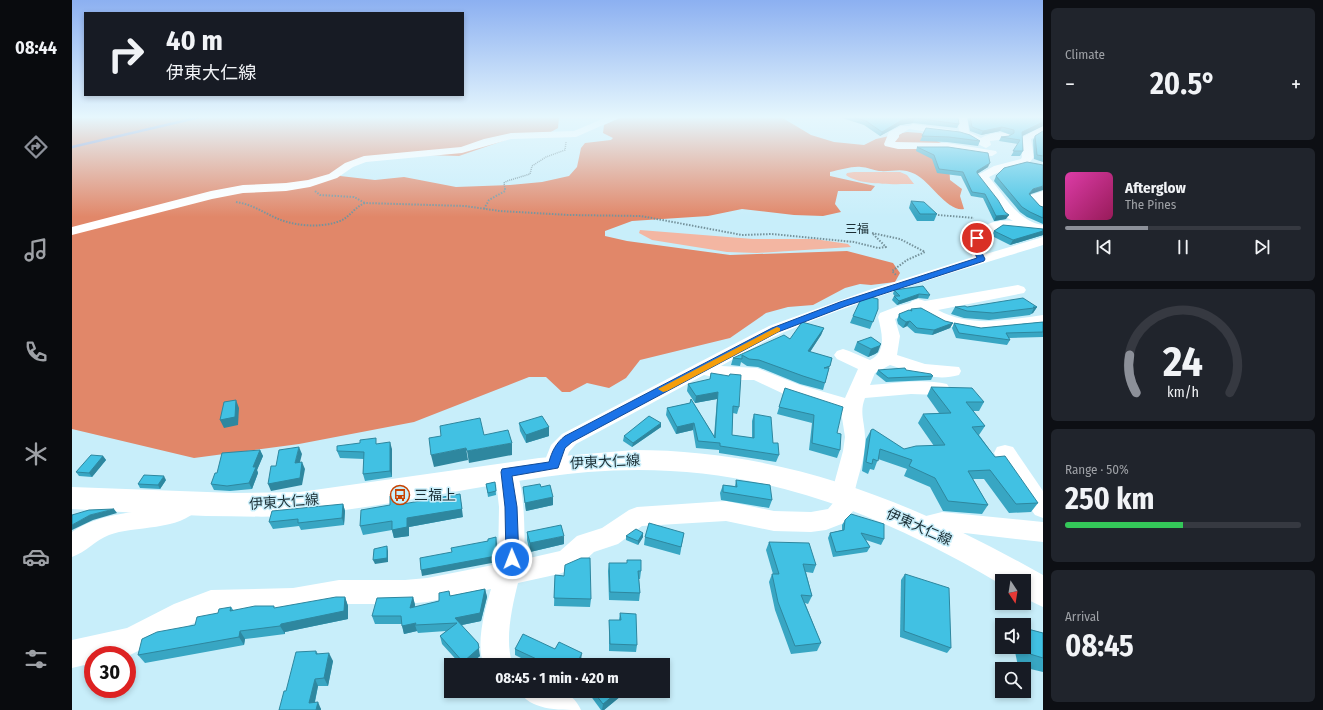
<!DOCTYPE html>
<html lang="en">
<head>
<meta charset="utf-8">
<style>
  :root { --surface:#171b24; --page:#20242c; --text:#f1f3f6; --muted:#9ea1a6; --line:#363941; --accent:#8c9099 }
  body { margin:0; font-family:"Fira Sans Condensed","Noto Sans JP",sans-serif; background:var(--page); color:var(--text); height:100vh; display:flex; flex-direction:column; font-size:15px; white-space:nowrap }
  * { box-sizing:border-box; margin:0 }
  p { font-size:13px; color:var(--muted) }
  .icon { flex:none; width:22px; height:22px; fill:none; stroke:currentColor; stroke-width:2; stroke-linecap:round; stroke-linejoin:round }
  .map { position:relative; flex:1; overflow:hidden }
  .side { display:flex; flex-direction:column; gap:8px; padding:8px; background:#0d0f14; width:280px }
  .side>* { flex:none }
  .hud { position:absolute; left:12px; top:12px; width:380px; height:84px; border-radius:0px; box-shadow:0 2px 6px #0003; background:#171b24; color:var(--text); overflow:hidden }
  .needle { width:26px; rotate:168deg }
  .buttons { position:absolute; left:923px; top:574px; display:grid; gap:8px }
  .buttons a { display:grid; place-items:center; width:36px; height:36px; border-radius:0px; background:var(--surface); box-shadow:0 2px 6px #0003; font-size:20px }
  .speed { position:absolute; left:12px; top:646px; display:flex; gap:8px; font-size:20px; font-weight:700; text-align:center }
  .speed>* { display:grid; place-content:center; width:52px; height:52px; border-radius:50%; background:var(--surface); box-shadow:0 2px 6px #0003; line-height:1 }
  .speed .limit { border:6px solid #d22; background:#fff; color:#111 }
  .pin { position:absolute; display:grid; place-items:center; width:34px; height:34px; color:#fff; margin:-17px; border:2px solid #fff; border-radius:50%; box-shadow:0 1px 4px #0007 }
  .me { position:absolute; width:44px; margin:-22px; rotate:359deg; stroke-linejoin:round; filter:drop-shadow(0 0 3px #0008) }
  .turn { display:flex; align-items:center; gap:14px; height:84px; padding:0 16px; font-size:18px }
  .turn .icon { width:52px; height:52px; stroke-width:2.5 }
  .turn b { display:block; font-size:28px; line-height:34px }
  .big { font-size:30px; font-weight:700; line-height:1.1 }
  .side .widget { flex:1; display:flex; flex-direction:column; justify-content:center; gap:6px; min-width:0; padding:0 14px; border-radius:6px; background:var(--page) }
  .side .dial { align-items:center; gap:0 }
  .dial svg { height:104px; overflow:visible; fill:none; stroke:var(--line); stroke-width:7; stroke-linecap:round; text-anchor:middle }
  .dial text { fill:var(--text); stroke:none }
  .song { display:flex; align-items:center; gap:12px }
  .cover { width:48px; height:48px; border-radius:6px; background:linear-gradient(135deg,hsl(320 70% 55%),hsl(330 70% 35%)) }
  .played { height:4px; border-radius:2px; background:linear-gradient(90deg,var(--accent) 35%,var(--line) 35%) }
  .keys { display:flex; justify-content:space-around; direction:ltr }
  .heat { display:flex; justify-content:space-between; align-items:center; font-size:22px; direction:ltr }
  .charge { height:6px; border-radius:3px; background:linear-gradient(90deg,#34c759 50%,var(--line) 0) }
  .trip { position:absolute; left:372px; top:658px; width:226px; height:40px; border-radius:0px; background:var(--surface); box-shadow:0 2px 6px #0003; font-weight:700; line-height:40px; text-align:center }
  main { display:flex; flex:1; min-height:0 }
  .tabs { display:flex; flex-direction:column; width:72px; justify-content:space-around; align-items:center; background:#090b0e; color:var(--muted) }
  .tabs .icon { width:28px; height:28px }
  .tabs .active { color:var(--accent) }
  .tabs b { font-size:18px; color:var(--text) }
  .map>svg:first-child { display:block }
  .green { fill:#f3b6a2 }
  .forest { fill:#e18769 }
  .lines { fill:none; stroke-linecap:round; stroke-linejoin:round }
  .stream { stroke:#7a85c1; stroke-width:2.5 }
  .path-far1 { stroke:#75929b; stroke-width:1.5; stroke-dasharray:1 1; stroke-linecap:butt }
  .path { stroke:#75929b; stroke-width:2; stroke-dasharray:1.5 1.5; stroke-linecap:butt }
  .minor { fill:#fff; fill-rule:evenodd }
  .major { fill:#fff; fill-rule:evenodd }
  .wall { fill:#38a6c3 }
  .shaded-wall { fill:#2e879f }
  .building { fill:#41c1e3; stroke:#2e879f }
  .route { fill:#1a73e8; stroke:#114b97 }
  .slow { fill:#f59e0b }
  .labels { text-anchor:middle; dominant-baseline:central; stroke-width:3; stroke-linejoin:round; paint-order:stroke }
  .far-quarter-label { font-size:12px; fill:#1a2d33; stroke:#c8eefa }
  .near-street-label { font-size:14px; fill:#1a2d33; stroke:#c8eefa }
  .near-poi-label { font-size:14px; fill:#1a2d33; stroke:#c8eefa; text-anchor:start }
</style>
</head>
<body>
<main>
<nav class="tabs">
<b>08:44</b>
<svg class="icon active" aria-label="directions" viewBox="0 0 24 24"><path d="M12 3l9 9-9 9-9-9zM9 14v-3h6M13 9l2 2-2 2"/></svg>
<svg class="icon" aria-label="music" viewBox="0 0 24 24"><path d="M9 18V5l10-2v13"/><circle cx="6" cy="18" r="3"/><circle cx="16" cy="16" r="3"/></svg>
<svg class="icon" aria-label="phone" viewBox="0 0 24 24"><path d="M5 4h4l2 5-3 2q2 4 5 5l2-3 5 2v4C11 20 4 13 5 4z"/></svg>
<svg class="icon" aria-label="climate" viewBox="0 0 24 24"><path d="M12 3v18M4 7l16 10M4 17L20 7"/></svg>
<svg class="icon" aria-label="car" viewBox="0 0 24 24"><path d="M5 17H2v-5l4-1 3-4h7l3 4 3 1v5h-3M9 17h6M6 11h13"/><circle cx="7" cy="17" r="2"/><circle cx="17" cy="17" r="2"/></svg>
<svg class="icon" aria-label="filters" viewBox="0 0 24 24"><path d="M4 7h16M4 17h16"/><circle cx="9" cy="7" r="2"/><circle cx="15" cy="17" r="2"/></svg>
</nav>
<div class="map">
<svg width="971" height="710" viewBox="0 0 971 710">
  <rect width="100%" height="100%" fill="#c8eefa"/>
  <g class="green">
    <path d="M782,172H828L835,175L842,184C824,184 788,186 774,175L775,173Z"/>
    <polygon points="568,230 681,239 743,239 776,244 779,247 685,253 655,252 580,240 567,233"/>
  </g>
  <path class="forest" d="M0,117H487L486,128L477,133L445,136L387,156L323,154L275,164L268,176L303,180L332,177L384,187L438,185L470,182L497,176L505,167L509,148L513,143L539,140L541,138L531,133L532,125L550,117H709L739,135L762,142L792,145L804,139L835,132L849,133L869,143L877,162L878,180L890,189L888,196L892,209C875,212 859,182 843,174C829,167 822,172 807,171C801,170 795,167 789,167C780,166 768,170 758,172V176L803,186L799,191H766L763,204L769,212L751,216L722,215L670,209L636,216L560,221L533,231V236L555,241L658,255L775,251L821,263L828,273L823,282L799,285L788,284L773,288L741,305L716,307L694,313L658,338L568,360L554,378L537,388L515,383L498,392H490L474,377H457L342,422L227,444L122,458L0,429Z"/>
  <g class="lines">
    <polyline class="stream" points="0,147 128,117"/>
    <polyline class="path-far1" points="433,189 432,183 435,181 458,174 460,166 474,157 493,150 494,142"/>
    <g class="path">
      <polyline points="243,191 248,195 282,197 293,203"/>
      <path d="M164,202C179,204 191,212 204,218C222,226 247,228 265,222C277,219 282,207 293,203L393,206L428,211L497,215L569,216L670,235L700,234L782,242L806,248L814,247L800,233L828,239L853,252L835,260L820,271L824,275"/>
      <polyline points="412,209 417,200 433,191 433,188"/>
      <polyline points="866,215 902,218"/>
    </g>
    <g class="minor">
      <polygon points="535,117 549,117 504,137 439,139 390,153 294,162 281,167 265,178 238,187 214,191 171,193 140,199 0,235 0,227 139,191 171,185 214,183 236,180 257,174 273,163 292,156 389,147 412,139 439,133 502,131"/>
      <path d="M885,117H895L897,132L909,138C916,134 932,129 939,136L934,139L918,141L919,145L914,148L891,137L837,129L827,135V137L823,142L875,143L924,151L925,153L920,156L875,149H826L813,146L812,144L817,132L829,126H837L841,124L887,131Z"/>
      <path d="M971,126V133L959,139L962,157L957,163L929,171L917,177C932,195 946,222 971,225V233L928,229L912,239L915,243L912,251L914,254L971,237V245C884,272 794,297 710,333C689,342 669,355 649,366L685,368L728,385L773,398L786,369L765,359L762,355L765,351L771,349L777,351L798,360C815,352 810,333 806,317L808,313L826,306L838,303L840,301L846,299L853,301L946,285L952,287L954,290L952,293L866,310C899,328 935,320 971,315V325L936,330L906,332L871,325L847,312L836,313L823,319L828,336L825,355L853,364L887,367L889,371L887,375C863,382 840,372 818,365L803,373L798,385C823,383 851,378 875,384L878,389L875,394L868,395L839,394L793,398C787,413 793,422 793,438C794,455 787,473 783,490L787,491L791,498L772,523L754,530L739,532L702,531L654,521L570,526L546,544L522,552L506,567L487,574L446,583C440,607 432,642 441,665H412C403,645 413,609 419,589L355,602L333,604H267L221,612L140,614L58,655H21V663L0,668V640L55,628L102,604L139,590L221,588L267,580H333L355,578L426,564L427,507L423,472L426,466L434,463L442,466C454,488 452,533 453,559L488,551L505,536L530,528L557,510L565,507L654,501L702,511L739,512L756,509L762,502L759,495L771,451L773,437L769,411L714,395L682,380H658L632,375L504,444L497,452L490,471L482,473L474,471L471,465L479,445L490,434L697,326L797,290L901,257L898,251L901,243L898,238L900,235C912,224 924,219 941,221L932,216L925,203L904,176L922,166L949,159L950,157L949,138Z"/>
      <polygon points="971,191 971,211 966,210 956,199 959,195"/>
      <polygon points="933,445 941,447 971,491 971,518 963,515 937,479 922,453 925,447"/>
      <path d="M117,495L125,497L129,504C114,532 63,525 37,535C24,540 14,552 0,557V532C28,513 57,514 89,507C99,504 107,498 117,495Z"/>
      <path d="M870,512L971,522V542C940,539 909,534 878,532C865,532 854,537 842,533L838,526L842,519Z"/>
      <path d="M447,691C472,691 498,684 509,710C485,710 458,710 447,691Z"/>
    </g>
    <path class="major" d="M562,450C713,450 842,502 971,575V607L952,598V581H930V585C799,507 671,459 516,472C420,481 326,506 230,515C199,518 166,516 134,516C90,514 45,512 0,509V487L162,493L228,492L467,458Z"/>
  </g>
  <g class="wall">
    <polygon points="770,117 833,117 840,118 840,117 886,117 887,124 885,128 841,123 828,125 808,136 792,125 770,118"/>
    <polygon points="895,117 965,117 971,119 971,126 950,136 951,151 948,156 939,156 946,144 927,141 929,137 937,136 939,135 928,131 909,135 898,131"/>
    <polygon points="854,128 908,141 906,146 875,142 848,141"/>
    <polygon points="971,131 971,162 962,159 961,140 963,136"/>
    <polygon points="845,147 916,167 905,174 934,219 922,221 911,198 899,196 889,176 865,173 860,159 844,151"/>
    <polygon points="924,176 959,194 958,195 968,206 971,207 971,224 955,217 948,212 922,181"/>
    <polygon points="839,201 865,214 862,221 845,221 837,208"/>
    <polygon points="971,229 971,235 938,245 920,236 922,231"/>
    <polygon points="822,290 858,295 856,299 846,298 825,305 820,300 822,296 823,296 821,294"/>
    <polygon points="883,307 965,307 961,313 959,314 958,315 917,320 892,318 879,314"/>
    <polygon points="806,309 798,329 778,323 781,316"/>
    <polygon points="839,309 873,321 881,323 878,328 860,335 843,333 835,326 831,328 826,324 825,320 827,314 838,310"/>
    <polygon points="971,322 971,337 937,338 938,340 935,345 884,338 880,328 882,323 909,328"/>
    <polygon points="752,328 749,335 738,352 760,358 751,390 728,384 686,367 675,366 669,362 668,366 659,365 661,358 718,339"/>
    <polygon points="785,342 806,352 803,354 796,357 782,350"/>
    <polygon points="806,370 861,376 859,380 814,382 804,374"/>
    <polygon points="639,373 667,407 665,414 661,413 660,435 680,438 680,421 682,414 701,443 707,455 704,462 647,453 647,450 624,448 621,430 604,434 594,415 595,408 618,403 619,399 642,436 645,399 623,403 615,391 616,384 638,380"/>
    <polygon points="859,387 912,402 907,411 901,411 913,426 907,435 923,457 966,503 959,512 937,513 912,479 901,479 916,505 910,514 871,511 858,487 832,476 835,469 806,459 802,470 798,469 796,474 790,471 794,439 799,430 832,449 862,446 846,423 851,414 867,413 855,396"/>
    <polygon points="713,388 765,433 768,450 765,458 737,450 740,423 705,414"/>
    <polygon points="447,423 477,427 477,436 454,443 448,431"/>
    <polygon points="589,423 589,427 560,447 551,441 552,436"/>
    <polygon points="306,444 320,449 320,477 293,481 291,474 292,459 268,458 265,451"/>
    <polygon points="188,450 191,456 185,470 186,473 180,489 158,491 142,490 139,484 145,473"/>
    <polygon points="31,456 34,460 20,477 7,476 4,472"/>
    <polygon points="94,480 88,489 68,488 66,484"/>
    <polygon points="664,480 700,500 697,508 649,500 648,493 651,485 663,486"/>
    <polygon points="423,482 424,495 416,497 414,484"/>
    <polygon points="451,487 469,487 481,505 454,511"/>
    <polygon points="333,502 333,503 391,517 337,527 337,536 322,538 320,530 291,535 288,526 318,505"/>
    <polygon points="271,504 273,511 272,525 229,530 227,526 201,529 197,522"/>
    <polygon points="773,520 812,539 809,545 794,540 798,547 795,552 761,557 756,538 758,533 770,530 770,525"/>
    <polygon points="455,532 492,544 458,552 455,540"/>
    <polygon points="571,533 571,537 566,545 554,540 554,536"/>
    <polygon points="612,533 608,555 572,545 573,537"/>
    <polygon points="697,542 744,565 741,573 734,572 740,596 736,604 733,603 749,643 745,651 719,654 703,610 697,582 700,574 701,574 694,550"/>
    <polygon points="555,560 569,571 568,579 567,579 568,593 567,601 537,600 536,571 537,563 555,563"/>
    <polygon points="833,574 879,648 875,653 828,637 829,580"/>
    <polygon points="483,575 492,576 519,599 518,607 482,606"/>
    <polygon points="413,589 415,597 409,621 390,625 408,656 397,665 389,665 370,644 368,636 374,631 346,633 345,631 332,634 330,624 303,624 300,616 341,597 343,605 343,607 367,601 377,591 378,596"/>
    <polygon points="273,597 276,606 276,619 213,632 213,634 173,639 172,645 73,663 66,655 146,613 159,607 162,611 204,608"/>
    <polygon points="548,613 565,645 564,652 537,651 537,620 547,620"/>
    <polygon points="952,628 971,633 971,672 946,666 942,647 952,647"/>
    <polygon points="443,649 483,649 509,660 507,665 463,665 443,655"/>
    <polygon points="244,651 246,654 261,661 256,686 246,686 243,702 249,709 249,710 207,710 214,691"/>
    <polygon points="515,691 555,691 532,710 529,710"/>
  </g>
  <g class="shaded-wall">
    <polygon points="843,118 841,123 828,125 808,136 810,132 830,120"/>
    <polygon points="971,122 971,126 948,137 950,132"/>
    <polygon points="930,127 928,131 909,135 911,131"/>
    <polygon points="918,163 916,167 903,175 905,171"/>
    <polygon points="971,186 971,190 959,194 954,199 957,194 961,189"/>
    <polygon points="937,215 934,219 922,221 924,216"/>
    <polygon points="971,231 971,235 938,245 941,240"/>
    <polygon points="847,294 846,298 825,305 827,301"/>
    <polygon points="961,307 965,307 961,313 959,314 962,308"/>
    <polygon points="838,321 835,326 831,328 834,322"/>
    <polygon points="881,323 878,328 860,335 862,330"/>
    <polygon points="752,328 749,335 734,358 736,351"/>
    <polygon points="809,344 806,352 803,354 796,357 799,349"/>
    <polygon points="646,392 645,399 623,403 624,396"/>
    <polygon points="164,400 167,408 166,425 152,428 148,420"/>
    <polygon points="589,423 589,427 560,447 561,443"/>
    <polygon points="622,423 621,430 604,434 605,427"/>
    <polygon points="477,427 477,436 454,443 454,435"/>
    <polygon points="318,442 320,449 320,477 318,471"/>
    <polygon points="440,443 440,455 397,463 395,451"/>
    <polygon points="227,447 230,454 226,470 223,463"/>
    <polygon points="394,448 396,460 362,467 359,455"/>
    <polygon points="188,450 191,456 185,470 186,473 180,489 177,483 181,467"/>
    <polygon points="31,456 34,460 20,477 17,473"/>
    <polygon points="230,462 233,469 230,485 199,491 196,484"/>
    <polygon points="92,476 94,480 88,489 86,485"/>
    <polygon points="331,494 333,502 333,512 331,504"/>
    <polygon points="388,494 391,517 337,527 337,536 322,538 320,530 335,518"/>
    <polygon points="481,497 481,505 454,511 453,503"/>
    <polygon points="271,504 273,511 272,525 270,518"/>
    <polygon points="42,509 45,513 21,520 0,530 0,525 18,515"/>
    <polygon points="571,533 571,537 566,545 566,541"/>
    <polygon points="492,536 492,544 458,552 458,543"/>
    <polygon points="424,537 425,544 425,562 350,576 349,570"/>
    <polygon points="315,546 316,551 316,562 303,564 301,560"/>
    <polygon points="413,589 415,597 409,621 385,626 383,618"/>
    <polygon points="273,597 276,606 276,619 213,632 213,634 208,626 209,624"/>
    <polygon points="341,597 343,605 341,616 338,608"/>
    <polygon points="344,623 343,625 345,631 332,634 330,626"/>
    <polygon points="168,631 173,639 172,645 167,637"/>
    <polygon points="406,643 408,656 397,665 392,665 391,662"/>
    <polygon points="257,653 261,661 256,686 252,678"/>
    <polygon points="510,653 509,660 507,665 504,665"/>
    <polygon points="243,679 246,686 241,710 237,703"/>
    <polygon points="547,691 555,691 532,710 530,710 531,704"/>
    <polygon points="246,702 249,709 249,710 244,710"/>
  </g>
  <g class="building">
    <polygon points="781,117 833,117 841,119 841,117 886,117 887,124 843,118 830,120 810,132 794,121"/>
    <polygon points="898,117 965,117 971,119 971,122 950,132 951,151 941,151 948,140 929,137 937,136 942,133 942,130 930,127 911,131 900,127"/>
    <polygon points="854,128 888,132 898,135 908,141 877,137 850,136"/>
    <polygon points="971,131 971,156 965,155 963,136"/>
    <polygon points="845,147 876,147 916,153 918,163 905,171 905,173 926,200 933,212 937,215 924,216 913,194 900,192 891,172 867,169 862,155"/>
    <polygon points="955,162 971,165 971,186 961,189 957,194 968,206 971,207 971,218 958,212 950,207 924,176 932,168"/>
    <polygon points="839,201 852,202 865,214 848,214"/>
    <polygon points="931,225 971,229 971,231 941,240 922,231"/>
    <polygon points="851,286 858,295 847,294 827,301 822,296 828,296 822,290"/>
    <polygon points="795,296 806,299 806,309 801,322 781,316 789,299 792,299"/>
    <polygon points="951,298 965,307 961,307 962,308 921,313 895,311 883,307 893,306 895,307"/>
    <polygon points="849,308 873,321 881,323 862,330 845,328 838,321 834,322 828,318 827,314 837,310 840,311 839,309"/>
    <polygon points="730,322 752,328 736,351 760,358 758,366 752,368 757,368 753,383 731,376 687,360 677,359 670,355 670,359 661,358 712,335 718,339"/>
    <polygon points="971,322 971,332 934,333 938,340 887,333 882,323 909,328"/>
    <polygon points="799,337 809,344 807,346 799,349 785,342"/>
    <polygon points="833,368 834,370 859,374 861,376 816,378 806,370"/>
    <polygon points="639,373 657,376 658,374 669,375 667,407 661,406 660,435 682,438 682,414 699,417 701,443 706,443 707,455 648,446 648,443 626,441 622,423 605,427 595,408 618,403 619,399 643,438 646,392 624,396 616,384 638,379"/>
    <polygon points="859,387 900,388 912,402 894,402 913,426 900,427 923,457 933,456 966,503 944,504 918,470 896,471 916,505 876,501 863,478 837,466 840,460 808,449 806,461 801,459 800,464 794,462 799,430 801,429 832,449 844,446 873,445 851,414 879,413"/>
    <polygon points="713,388 771,407 765,433 769,434 768,450 740,443 742,415 707,407"/>
    <polygon points="164,400 163,417 148,420 152,402"/>
    <polygon points="470,416 477,427 454,435 447,423"/>
    <polygon points="577,416 589,423 561,443 552,436"/>
    <polygon points="408,418 412,435 436,430 440,443 395,451 394,448 359,455 357,438 369,436 368,426"/>
    <polygon points="304,438 304,444 318,442 318,471 291,474 292,452 265,451 265,446 288,443 288,440"/>
    <polygon points="227,447 223,463 230,462 228,478 196,484 199,466 204,466 207,450"/>
    <polygon points="188,450 181,467 184,467 177,483 155,486 139,484 143,473 145,473 150,453"/>
    <polygon points="19,455 31,456 17,473 4,472"/>
    <polygon points="72,475 92,476 86,485 66,484"/>
    <polygon points="664,480 698,485 700,500 651,492 651,485 665,487"/>
    <polygon points="423,482 424,491 416,493 414,484"/>
    <polygon points="468,484 469,487 478,485 481,497 453,503 451,487"/>
    <polygon points="331,494 331,504 388,494 390,509 335,518 335,527 320,530 320,521 288,526 289,510 318,505 318,496"/>
    <polygon points="271,504 270,518 226,523 226,519 197,522 200,511"/>
    <polygon points="42,509 18,515 0,525 0,515 17,510"/>
    <polygon points="779,514 812,524 812,539 789,533 798,547 764,552 758,533 772,530 773,520"/>
    <polygon points="577,523 612,533 609,547 573,537"/>
    <polygon points="489,525 492,536 458,543 455,532"/>
    <polygon points="564,529 571,533 566,541 554,536"/>
    <polygon points="424,537 424,556 349,570 348,558 380,552 379,548 416,541 416,539"/>
    <polygon points="697,542 737,543 744,565 731,564 740,596 729,595 749,643 723,646 706,602 700,574 707,574"/>
    <polygon points="315,546 315,558 301,560 302,549"/>
    <polygon points="509,558 518,558 519,599 482,598 483,575 492,576 493,565"/>
    <polygon points="555,560 569,560 569,571 566,571 568,593 538,592 537,563 555,563"/>
    <polygon points="833,574 877,588 879,648 832,631"/>
    <polygon points="413,589 408,613 383,618 406,643 407,648 391,662 368,636 385,623 343,625 344,623 330,626 329,616 300,616 305,598 341,597 338,608 367,601 367,593 377,591 378,596"/>
    <polygon points="264,597 273,597 272,611 209,624 208,626 168,631 167,637 66,655 70,639 85,632 123,625 125,617 146,613 147,609 159,607 158,611 183,606 202,606 202,608"/>
    <polygon points="548,613 564,614 565,645 538,644 537,620 549,620"/>
    <polygon points="952,628 971,633 971,658 958,654 952,633"/>
    <polygon points="451,634 483,649 487,642 510,653 504,665 474,665 471,662 443,649"/>
    <polygon points="244,651 244,654 257,653 252,678 243,679 237,703 246,702 244,710 207,710 212,691 214,691 224,652"/>
    <polygon points="550,662 553,665 546,665"/>
    <polygon points="521,691 547,691 531,704"/>
  </g>
  <linearGradient id="sky" x2="0" y2="1"><stop stop-color="#8cb0f1"/><stop offset="0.54" stop-color="#e6f7fd"/><stop offset="1" stop-color="#e6f7fd" stop-opacity="0"/></linearGradient>
  <rect width="971" height="217" fill="url(#sky)"/>
  <path class="route" d="M905,236L908,237L911,243L909,251L913,259L912,261L774,306L706,332L500,442L493,448L486,468L440,476L445,507L447,559L445,563L440,564L436,563L434,559L433,507L429,472L430,469L477,462C480,451 484,443 493,436L700,328L768,302L905,258L902,251L904,243L902,238Z"/>
  <polygon class="slow" points="705,327 708,328 708,331 595,391 591,392 586,389"/>
  <defs>
    <g id="bus-ring" transform="scale(1)"><circle r="9.5" fill="#c8eefa" stroke="#c84302" stroke-width="1.5"/><path d="M-5-6H5V4H4V6H2V4H-2V6H-4V4H-5ZM-3.5-4V0h7V-4ZM-3.5 1.2v1.5H-2V1.2ZM2 1.2v1.5H3.5V1.2Z" fill="#c84302"/></g>
  </defs>
  <g fill-rule="evenodd">
    <use href="#bus-ring" x="328" y="495"/>
  </g>
  <g class="labels">
    <g class="far-quarter-label">
      <text x="785" y="229">三福</text>
    </g>
    <g class="near-street-label">
      <text transform="translate(533 462) rotate(-3)">伊東大仁線</text>
      <text transform="translate(212 502) rotate(-4)">伊東大仁線</text>
      <text transform="translate(847 527) rotate(24)">伊東大仁線</text>
    </g>
    <g class="near-poi-label">
      <text x="342" y="495">三福上</text>
    </g>
  </g>
</svg>
<div class="buttons">
<a><svg class="needle" viewBox="-14 -14 28 28"><path d="M0-13l5 13h-10z" fill="#e53935"/><path d="M0 13l5-13h-10z" fill="#9ea1a6"/></svg></a>
<a><svg class="icon" aria-label="sound" viewBox="0 0 24 24"><path d="M4 9h4l5-4v14l-5-4H4zM17 9q2 3 0 6"/></svg></a>
<a><svg class="icon" aria-label="search" viewBox="0 0 24 24"><circle cx="10" cy="10" r="6"/><path d="M15 15l6 6"/></svg></a>
</div>
<div class="speed"><div class="limit">30</div></div>
<div class="pin" style="left:905px;top:238px;background:#d93025"><svg class="icon" aria-label="arrive" viewBox="0 0 24 24"><path d="M6 21V4h12l-3 4 3 4H6"/></svg></div>
<svg class="me" style="left:440px;top:559px" viewBox="-20 -20 40 40"><circle r="17" fill="#1a73e8" stroke="#fff" stroke-width="3"/><path d="M0-11L8 9 0 5-8 9z" fill="#fff"/></svg>
<div class="trip">08:45 · 1 min · 420 m</div>
<div class="hud">
<div class="turn"><svg class="icon" aria-label="right" viewBox="0 0 24 24"><path d="M7 20v-9h11M14 6l5 5-5 5"/></svg><div><b>40 m</b>伊東大仁線</div></div>
</div>
</div>
<section class="side">
<div class="widget"><p>Climate</p>
<div class="heat"><a>−</a><b class="big">20.5°</b><a>+</a></div>
</div>
<div class="widget">
<div class="song"><i class="cover"></i><div><b>Afterglow</b><p>The Pines</p></div></div>
<div class="played"></div>
<div class="keys"><svg class="icon" aria-label="previous" viewBox="0 0 24 24"><path d="M18 5L8 12l10 7zM5 5v14"/></svg><svg class="icon" aria-label="pause" viewBox="0 0 24 24"><path d="M8 5v14M16 5v14"/></svg><svg class="icon" aria-label="next" viewBox="0 0 24 24"><path d="M6 5l10 7-10 7zM19 5v14"/></svg></div>
</div>
<div class="widget dial"><svg viewBox="0 0 100 80">
<path d="M14 69A42 42 0 1 1 86 69"/>
<path d="M14 69A42 42 0 0 1 9 40" stroke="#8c9099"/>
<text x="50" y="56" font-size="32" font-weight="700">24</text>
<text x="50" y="72" font-size="11">km/h</text>
</svg></div>
<div class="widget"><p>Range · 50%</p><b class="big">250 km</b><div class="charge"></div></div>
<div class="widget"><p>Arrival</p><b class="big">08:45</b></div>
</section>
</main>
</body>
</html>
